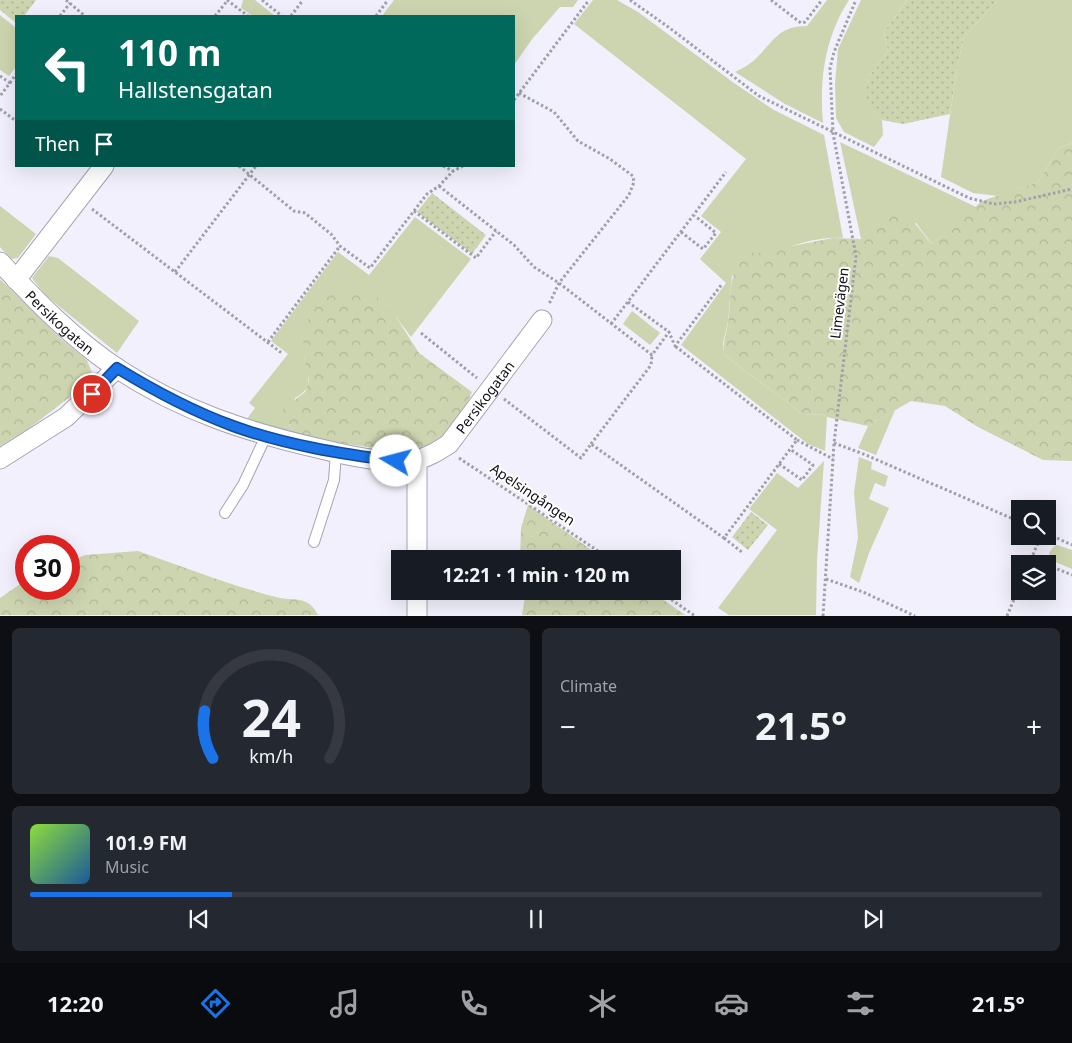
<!DOCTYPE html>
<html lang="en">
<head>
<meta charset="utf-8">
<style>
  :root { --surface:#171b24; --page:#242831; --text:#f1f3f6; --muted:#9ea1a6; --line:#363941; --accent:#1a73e8 }
  body { margin:0; font-family:"Noto Sans",sans-serif; background:var(--page); color:var(--text); height:100vh; display:flex; flex-direction:column; font-size:19px; white-space:nowrap }
  * { box-sizing:border-box; margin:0 }
  p { font-size:16px; color:var(--muted) }
  .icon { flex:none; width:28px; height:28px; fill:none; stroke:currentColor; stroke-width:2; stroke-linecap:round; stroke-linejoin:round }
  .map { position:relative; height:616px; overflow:hidden }
  .panel { display:flex; flex-direction:column; gap:12px; padding:12px; background:#0d0f14; flex:1 }
  .panel>* { flex:none }
  .hud { position:absolute; left:15px; top:15px; width:500px; height:152px; border-radius:0px; box-shadow:0 5px 20px #0002; background:#00695c; color:#fff; overflow:hidden }
  .buttons { position:absolute; left:1011px; top:500px; display:grid; gap:10px }
  .buttons a { display:grid; place-items:center; width:45px; height:45px; border-radius:0px; background:var(--surface); box-shadow:0 5px 20px #0002; font-size:25px }
  .speed { position:absolute; left:15px; top:535px; display:flex; gap:10px; font-size:25px; font-weight:700; text-align:center }
  .speed>* { display:grid; place-content:center; width:65px; height:65px; border-radius:50%; background:var(--surface); box-shadow:0 5px 20px #0002; line-height:1 }
  .speed .limit { border:8px solid #d22; background:#fff; color:#111 }
  .pin { position:absolute; display:grid; place-items:center; width:42px; height:42px; color:#fff; margin:-21px; border:2px solid #fff; border-radius:50%; box-shadow:0 1px 5px #0007 }
  .me { position:absolute; width:55px; margin:-28px; rotate:278deg; stroke-linejoin:round; filter:drop-shadow(0 0 4px #0008) }
  .turn { display:flex; align-items:center; gap:18px; height:105px; padding:0 20px; font-size:22px }
  .turn .icon { width:65px; height:65px; stroke-width:2.5 }
  .turn b { display:block; font-size:35px; line-height:42px }
  .then { display:flex; align-items:center; height:48px; padding:0 20px; background:#0003; gap:10px; font-size:19px }
  .big { font-size:38px; font-weight:700; line-height:1.1 }
  .panel .widget { flex:1; display:flex; flex-direction:column; justify-content:center; gap:8px; min-width:0; padding:0 18px; border-radius:8px; background:var(--page) }
  .panel .dial { align-items:center; gap:0 }
  .dial svg { height:130px; overflow:visible; fill:none; stroke:var(--line); stroke-width:7; stroke-linecap:round; text-anchor:middle }
  .dial text { fill:var(--text); stroke:none }
  .song { display:flex; align-items:center; gap:15px }
  .cover { width:60px; height:60px; border-radius:8px; background:linear-gradient(135deg,hsl(90 70% 55%),hsl(210 70% 35%)) }
  .played { height:5px; border-radius:2px; background:linear-gradient(90deg,var(--accent) 20%,var(--line) 20%) }
  .keys { display:flex; justify-content:space-around; direction:ltr }
  .heat { display:flex; justify-content:space-between; align-items:center; font-size:28px; direction:ltr }
  .panel .tiles { flex:1; display:grid; gap:12px; grid-template-columns:1fr 1fr }
  .widget:last-child { grid-column:span 2 }
  .trip { position:absolute; left:391px; top:550px; width:290px; height:50px; border-radius:0px; background:var(--surface); box-shadow:0 5px 20px #0002; font-weight:700; line-height:50px; text-align:center }
  .tabs { display:flex; height:80px; justify-content:space-around; align-items:center; background:#090b0e; color:var(--muted) }
  .tabs .icon { width:35px; height:35px }
  .tabs .current { color:var(--accent) }
  .tabs b { font-size:22px; color:var(--text) }
  .map>svg:first-child { display:block }
  .grass { fill:#cdd5b0 }
  .forest { fill:url(#forest-crowns) }
  .park { fill:url(#park-dots) }
  .lines { fill:none; stroke-linecap:round; stroke-linejoin:round }
  .service-casing { stroke:#a6a3b6; stroke-width:12 }
  .minor-casing { stroke:#a6a3b6; stroke-width:21 }
  .path { stroke:#a09faa; stroke-width:3; stroke-dasharray:2.5 2.5; stroke-linecap:butt }
  .service { stroke:#fff; stroke-width:10 }
  .minor { stroke:#fff; stroke-width:19 }
  .route-casing { stroke:#114b97; stroke-width:12 }
  .route { stroke:#1a73e8; stroke-width:9 }
  .labels { text-anchor:middle; dominant-baseline:central; stroke-width:4; stroke-linejoin:round; paint-order:stroke }
  .street-label { font-size:14px; fill:#121118; stroke:#fff }
</style>
</head>
<body>
<div class="map">
<svg width="1072" height="616" viewBox="0 0 1072 616">
  <defs>
    <pattern id="forest-crowns" width="20" height="18" patternUnits="userSpaceOnUse" patternTransform="scale(1.25)"><rect width="20" height="18" fill="#cdd5b0"/><path d="M2 6a3 3 0 1 1 6 0M12 15a3 3 0 1 1 6 0" fill="none" stroke="#afb697"/></pattern>
    <pattern id="park-dots" width="8" height="8" patternUnits="userSpaceOnUse" patternTransform="scale(1.25)"><rect width="8" height="8" fill="#cdd5b0"/><path d="M2 2h.1M6 6h.1" fill="none" stroke="#afb697" stroke-width="1.8" stroke-linecap="round"/></pattern>
  </defs>
  <rect width="100%" height="100%" fill="#f1f0fc"/>
  <g class="grass">
    <polygon points="243,0 255,0 275,16 253,16 241,8"/>
    <polygon points="394,0 578,0 573,7 560,7 533,38 514,65 514,16 382,16"/>
    <path d="M593,0H617L638,12L734,83L774,110L824,135L843,238C801,236 766,257 732,276L728,322L723,343L724,354C749,376 778,393 803,415L822,414L827,417L825,451L808,444L681,345L726,283L700,259L721,232L701,216L746,159L574,24Z"/>
    <path d="M827,0H849C825,37 819,80 823,123L785,104L735,72C741,69 747,66 752,62C773,44 776,26 807,26Z"/>
    <polygon points="861,0 907,0 884,32 888,51 868,78 865,101 882,120 883,135 874,147 844,132 836,118 835,84 838,49"/>
    <polygon points="998,0 1072,0 1072,143 1059,148 1038,182 998,196 973,193 941,177 957,67 964,37"/>
    <polygon points="0,15 16,28 16,67 9,76 0,70"/>
    <polygon points="840,142 976,207 932,244 916,223 870,228 861,239"/>
    <polygon points="0,206 36,234 18,258 11,259 0,247"/>
    <path d="M415,217L471,259L411,337L396,317L304,356C308,375 315,387 295,398L289,425L301,434L247,419L255,408L249,403L288,354L271,341L338,252L369,275Z"/>
    <polygon points="49,256 58,258 139,321 117,353 45,295 32,278"/>
    <polygon points="632,311 660,333 650,345 623,324"/>
    <polygon points="895,410 876,455 858,448 868,426"/>
    <polygon points="859,457 872,462 871,469 888,476 885,487 875,483 869,499 889,508 869,553 859,583 850,577 858,538 854,493"/>
    <polygon points="824,461 817,560 816,615 729,615 718,608 777,530 749,509 777,473 798,488"/>
    <polygon points="1057,545 1072,550 1072,569 1051,560 1049,553 1054,546"/>
  </g>
  <g class="forest">
    <path d="M1072,143V461L1043,460L978,427L945,406L911,401L868,426L827,417L822,414L803,415C778,393 749,376 724,354C723,342 726,334 728,323C733,291 725,279 748,252L770,254L782,248L833,238L861,239L882,212C912,211 914,224 932,244L982,201L1038,182L1059,148Z"/>
    <polygon points="0,279 61,339 87,360 92,373 87,384 28,429 0,446"/>
    <path d="M351,288L373,293L396,317L419,353L472,392C466,408 454,429 439,439C432,444 416,449 407,450C394,452 313,440 301,434C291,429 286,420 281,411L305,392L309,381L304,356L303,331L313,310L329,295Z"/>
    <polygon points="528,505 604,559 520,559 521,528"/>
    <path d="M138,551C184,567 229,585 276,597C293,602 308,594 318,615H0V598L26,580V589H69V562L85,555Z"/>
    <polygon points="526,591 651,591 685,615 522,615"/>
  </g>
  <g class="park">
    <polygon points="0,0 36,0 24,16 16,16 16,23 0,10"/>
    <polygon points="907,0 998,0 964,37 957,67 950,114 903,124 882,120 864,101 868,78 888,51 884,32"/>
    <polygon points="432,193 486,235 472,254 417,212"/>
    <polygon points="751,512 768,525 748,550 732,537"/>
  </g>
  <g class="lines">
    <g class="service-casing">
      <g id="service">
        <polyline points="225,513 243,485 266,436"/>
        <polyline points="314,542 334,480 336,453"/>
      </g>
    </g>
    <g class="minor-casing">
      <g id="minor">
        <path id="s1" d="M0,262C36,301 74,340 118,369C182,411 247,432 321,449C350,456 385,464 415,460C427,458 438,451 449,444L542,320"/>
        <polyline points="16,280 104,166"/>
        <polyline points="0,459 66,417 117,368"/>
        <polyline points="417,460 417,559"/>
        <polyline points="417,616 417,591"/>
      </g>
    </g>
    <g class="path">
      <polyline points="66,0 85,16"/>
      <polyline points="227,0 248,16"/>
      <polyline points="262,0 282,16"/>
      <polyline points="630,0 667,26 759,96 969,198 994,204 1015,202 1072,189"/>
      <polyline points="771,0 801,23 805,22 822,0"/>
      <polyline points="60,16 70,3"/>
      <polyline points="215,16 227,1"/>
      <polyline points="291,16 303,0"/>
      <polyline points="376,16 388,0"/>
      <polyline points="0,76 10,83 0,96"/>
      <polyline points="10,83 16,74"/>
      <polyline points="519,93 554,112 578,141 610,159 633,176 634,182 629,195 559,283 549,304"/>
      <polyline points="514,100 589,0"/>
      <polyline points="0,109 16,121"/>
      <polyline points="239,166 294,211 305,213 331,234 340,246 370,268 427,194 439,186 453,171"/>
      <polyline points="443,166 453,171 463,166"/>
      <polyline points="439,186 514,245 534,267 559,283 652,355 669,332 675,346 722,284"/>
      <polyline points="92,209 283,354"/>
      <polyline points="414,211 476,258 496,231"/>
      <polyline points="681,232 703,249 716,233 695,216"/>
      <polyline points="175,272 256,166"/>
      <polyline points="628,302 669,332"/>
      <polyline points="611,324 726,172"/>
      <polyline points="421,333 477,378"/>
      <polyline points="268,342 340,246"/>
      <polyline points="504,399 581,458 591,444 724,538 797,440 675,346"/>
      <polyline points="797,440 833,459"/>
      <polyline points="834,443 866,455 1020,522"/>
      <polyline points="591,444 651,365 652,355"/>
      <polyline points="459,458 610,559"/>
      <polyline points="779,464 802,480 813,465 790,449"/>
      <polyline points="1048,534 1072,545"/>
      <polyline points="724,538 743,553"/>
      <polyline points="1032,558 1045,564"/>
      <polyline points="1029,564 1041,536"/>
      <polyline points="1048,565 1072,575"/>
      <polyline points="826,579 863,592 915,616"/>
      <polyline points="659,591 695,616"/>
      <polyline points="823,616 834,443 856,256 833,133 830,68 834,52 856,0"/>
      <polyline points="1007,616 1020,585"/>
    </g>
    <use href="#service" class="service"/>
    <use href="#minor" class="minor"/>
  </g>
  <g class="lines">
    <g class="route-casing">
      <path id="route" d="M92,394L117,368C153,390 192,411 233,426C285,445 342,454 396,461"/>
    </g>
    <use href="#route" class="route"/>
  </g>
  <g class="labels">
    <g class="street-label">
      <text transform="translate(839 303) rotate(-83)">Limevägen</text>
      <text stroke="none"><textPath href="#s1" startOffset="85">Persikogatan</textPath></text>
      <text stroke="none"><textPath href="#s1" startOffset="571">Persikogatan</textPath></text>
      <text transform="translate(533 494) rotate(34)">Apelsingången</text>
    </g>
  </g>
</svg>
<div class="buttons">
<a><svg class="icon" aria-label="search" viewBox="0 0 24 24"><circle cx="10" cy="10" r="6"/><path d="M15 15l6 6"/></svg></a>
<a><svg class="icon" aria-label="layers" viewBox="0 0 24 24"><path d="M12 4l9 5-9 5-9-5zM3 14l9 5 9-5"/></svg></a>
</div>
<div class="speed"><div class="limit">30</div></div>
<div class="pin" style="left:92px;top:394px;background:#d93025"><svg class="icon" aria-label="arrive" viewBox="0 0 24 24"><path d="M6 21V4h12l-3 4 3 4H6"/></svg></div>
<svg class="me" style="left:396px;top:461px" viewBox="-20 -20 40 40"><circle r="19" fill="#fff"/><path d="M0-13L10 11 0 6-10 11z" fill="#1a73e8"/></svg>
<div class="trip">12:21 · 1 min · 120 m</div>
<div class="hud">
<div class="turn"><svg class="icon" aria-label="left" viewBox="0 0 24 24"><path d="M17 20v-9H6M10 6l-5 5 5 5"/></svg><div><b>110 m</b>Hallstensgatan</div></div>
<div class="then">Then<svg class="icon" aria-label="arrive" viewBox="0 0 24 24"><path d="M6 21V4h12l-3 4 3 4H6"/></svg></div>
</div>
</div>
<section class="panel">
<div class="tiles">
<div class="widget dial"><svg viewBox="0 0 100 80">
<path d="M14 69A42 42 0 1 1 86 69"/>
<path d="M14 69A42 42 0 0 1 9 40" stroke="#1a73e8"/>
<text x="50" y="56" font-size="32" font-weight="700">24</text>
<text x="50" y="72" font-size="11">km/h</text>
</svg></div>
<div class="widget"><p>Climate</p>
<div class="heat"><a>−</a><b class="big">21.5°</b><a>+</a></div>
</div>
<div class="widget">
<div class="song"><i class="cover"></i><div><b>101.9 FM</b><p>Music</p></div></div>
<div class="played"></div>
<div class="keys"><svg class="icon" aria-label="previous" viewBox="0 0 24 24"><path d="M18 5L8 12l10 7zM5 5v14"/></svg><svg class="icon" aria-label="pause" viewBox="0 0 24 24"><path d="M8 5v14M16 5v14"/></svg><svg class="icon" aria-label="next" viewBox="0 0 24 24"><path d="M6 5l10 7-10 7zM19 5v14"/></svg></div>
</div>
</div>
</section>
<nav class="tabs">
<b>12:20</b>
<svg class="icon current" aria-label="directions" viewBox="0 0 24 24"><path d="M12 3l9 9-9 9-9-9zM9 14v-3h6M13 9l2 2-2 2"/></svg>
<svg class="icon" aria-label="music" viewBox="0 0 24 24"><path d="M9 18V5l10-2v13"/><circle cx="6" cy="18" r="3"/><circle cx="16" cy="16" r="3"/></svg>
<svg class="icon" aria-label="phone" viewBox="0 0 24 24"><path d="M5 4h4l2 5-3 2q2 4 5 5l2-3 5 2v4C11 20 4 13 5 4z"/></svg>
<svg class="icon" aria-label="climate" viewBox="0 0 24 24"><path d="M12 3v18M4 7l16 10M4 17L20 7"/></svg>
<svg class="icon" aria-label="car" viewBox="0 0 24 24"><path d="M5 17H2v-5l4-1 3-4h7l3 4 3 1v5h-3M9 17h6M6 11h13"/><circle cx="7" cy="17" r="2"/><circle cx="17" cy="17" r="2"/></svg>
<svg class="icon" aria-label="filters" viewBox="0 0 24 24"><path d="M4 7h16M4 17h16"/><circle cx="9" cy="7" r="2"/><circle cx="15" cy="17" r="2"/></svg>
<b>21.5°</b>
</nav>
</body>
</html>
